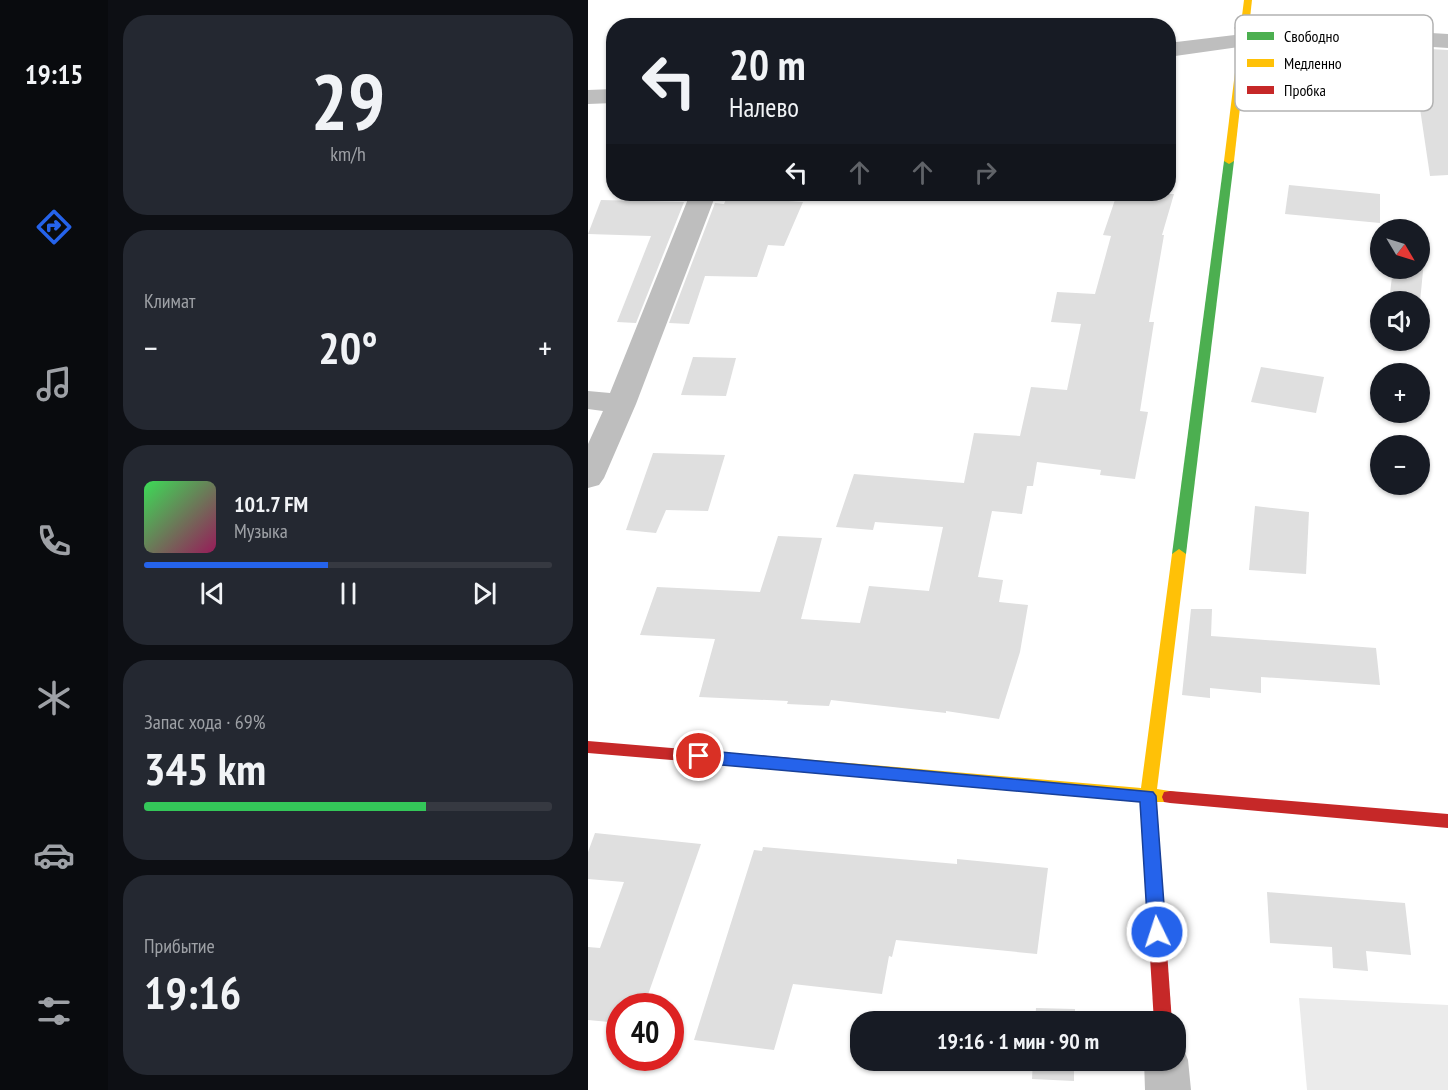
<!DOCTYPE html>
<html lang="ru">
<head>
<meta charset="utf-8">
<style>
  :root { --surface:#171b24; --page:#242831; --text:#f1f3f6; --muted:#9ea1a6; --line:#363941; --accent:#2563eb }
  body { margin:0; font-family:"PT Sans Narrow",sans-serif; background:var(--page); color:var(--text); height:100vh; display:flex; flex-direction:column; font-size:22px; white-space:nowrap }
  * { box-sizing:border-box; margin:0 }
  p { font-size:20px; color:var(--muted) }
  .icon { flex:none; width:33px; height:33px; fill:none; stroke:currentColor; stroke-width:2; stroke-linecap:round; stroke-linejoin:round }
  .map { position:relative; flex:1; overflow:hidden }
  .drawer { display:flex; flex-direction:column; gap:15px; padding:15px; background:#0d0f14; width:480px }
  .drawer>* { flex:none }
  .guide { position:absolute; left:18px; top:18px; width:570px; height:183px; border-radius:24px; box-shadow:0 2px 4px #0004; background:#171b24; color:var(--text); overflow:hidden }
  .needle { width:39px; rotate:128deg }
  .buttons { position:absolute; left:782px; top:219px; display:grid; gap:12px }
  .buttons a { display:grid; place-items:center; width:60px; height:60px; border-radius:50%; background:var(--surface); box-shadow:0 2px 4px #0004; font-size:30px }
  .speed { position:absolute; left:18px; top:993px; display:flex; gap:12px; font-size:30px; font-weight:700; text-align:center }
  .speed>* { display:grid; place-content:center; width:78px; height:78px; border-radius:50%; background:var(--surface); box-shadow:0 2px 4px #0004; line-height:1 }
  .speed .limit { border:9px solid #d22; background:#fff; color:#111 }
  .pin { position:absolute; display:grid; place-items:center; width:51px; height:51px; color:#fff; margin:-26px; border:3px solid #fff; border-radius:50%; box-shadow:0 2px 6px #0007 }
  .me { position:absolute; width:66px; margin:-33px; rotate:356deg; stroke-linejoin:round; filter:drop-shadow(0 0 4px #0008) }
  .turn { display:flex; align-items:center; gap:21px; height:126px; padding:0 24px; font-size:27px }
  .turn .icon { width:78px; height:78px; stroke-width:2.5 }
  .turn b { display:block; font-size:42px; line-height:51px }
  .lanes { display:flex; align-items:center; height:57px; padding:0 24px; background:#0003; justify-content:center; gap:30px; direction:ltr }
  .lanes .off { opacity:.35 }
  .big { font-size:45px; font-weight:700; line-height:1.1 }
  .drawer .tile { flex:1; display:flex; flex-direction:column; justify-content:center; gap:9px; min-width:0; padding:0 21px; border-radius:24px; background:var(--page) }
  .drawer .dial { align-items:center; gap:0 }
  .dial b { font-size:78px; line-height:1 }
  .song { display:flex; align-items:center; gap:18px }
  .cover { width:72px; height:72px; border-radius:9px; background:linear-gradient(135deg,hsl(130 70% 55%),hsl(330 70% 35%)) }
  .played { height:6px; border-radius:3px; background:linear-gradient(90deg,var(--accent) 45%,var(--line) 45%) }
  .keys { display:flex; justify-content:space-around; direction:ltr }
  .heat { display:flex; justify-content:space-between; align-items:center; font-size:33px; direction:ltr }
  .charge { height:9px; border-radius:4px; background:linear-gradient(90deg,#34c759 69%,var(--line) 0) }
  .trip { position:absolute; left:262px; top:1011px; width:336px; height:60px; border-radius:24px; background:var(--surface); box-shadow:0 2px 4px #0004; font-weight:700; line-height:60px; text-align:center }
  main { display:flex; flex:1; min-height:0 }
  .tab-bar { display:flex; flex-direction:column; width:108px; justify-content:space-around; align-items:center; background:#090b0e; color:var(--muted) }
  .tab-bar .icon { width:42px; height:42px }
  .tab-bar .selected { color:var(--accent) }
  .tab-bar b { font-size:27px; color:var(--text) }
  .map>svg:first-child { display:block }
  .green { fill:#ebebeb }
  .building { fill:#dfdfdf }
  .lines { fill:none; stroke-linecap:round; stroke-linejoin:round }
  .street { fill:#bebebe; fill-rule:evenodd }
  .fast { fill:#4caf50; fill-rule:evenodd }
  .slow { fill:#ffc107; fill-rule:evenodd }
  .jam { fill:#c62828; fill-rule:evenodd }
  .route { fill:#2563eb; stroke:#184099; stroke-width:1.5 }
  .key { fill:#fff; stroke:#b2b2b2; stroke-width:1.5 }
  .key-label { font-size:16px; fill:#000 }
</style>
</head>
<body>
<main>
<nav class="tab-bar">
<b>19:15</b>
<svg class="icon selected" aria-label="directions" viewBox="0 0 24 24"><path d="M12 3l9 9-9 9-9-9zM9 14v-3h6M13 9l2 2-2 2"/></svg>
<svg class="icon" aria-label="music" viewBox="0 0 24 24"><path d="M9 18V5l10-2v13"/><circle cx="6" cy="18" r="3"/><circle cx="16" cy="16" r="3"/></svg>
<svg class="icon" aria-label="phone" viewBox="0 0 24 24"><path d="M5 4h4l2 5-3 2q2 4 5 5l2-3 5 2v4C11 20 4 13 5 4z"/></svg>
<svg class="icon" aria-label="climate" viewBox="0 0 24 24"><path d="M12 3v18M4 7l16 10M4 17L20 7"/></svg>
<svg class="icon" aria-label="car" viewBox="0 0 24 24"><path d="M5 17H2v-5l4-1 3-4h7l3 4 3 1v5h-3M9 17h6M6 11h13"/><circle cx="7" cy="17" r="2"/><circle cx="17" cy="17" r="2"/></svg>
<svg class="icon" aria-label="filters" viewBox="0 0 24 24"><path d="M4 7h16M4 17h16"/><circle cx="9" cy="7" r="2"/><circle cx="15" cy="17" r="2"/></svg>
</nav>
<section class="drawer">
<div class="tile dial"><b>29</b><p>km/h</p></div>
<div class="tile"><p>Климат</p>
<div class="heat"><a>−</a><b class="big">20°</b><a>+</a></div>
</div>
<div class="tile">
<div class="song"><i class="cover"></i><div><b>101.7 FM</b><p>Музыка</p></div></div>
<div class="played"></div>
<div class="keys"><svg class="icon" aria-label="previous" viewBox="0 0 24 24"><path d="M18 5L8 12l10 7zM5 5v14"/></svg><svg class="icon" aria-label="pause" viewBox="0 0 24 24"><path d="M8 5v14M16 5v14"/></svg><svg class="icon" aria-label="next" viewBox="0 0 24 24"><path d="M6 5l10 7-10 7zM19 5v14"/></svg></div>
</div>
<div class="tile"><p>Запас хода · 69%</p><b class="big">345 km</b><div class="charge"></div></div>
<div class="tile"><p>Прибытие</p><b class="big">19:16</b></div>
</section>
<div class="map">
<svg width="860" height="1090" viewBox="0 0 860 1090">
  <rect width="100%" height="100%" fill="#fff"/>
  <polygon class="green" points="711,998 860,1005 860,1090 719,1090"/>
  <g class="building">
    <polygon points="823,48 860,50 860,175 842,176"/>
    <polygon points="701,185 792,194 792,223 697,214"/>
    <polygon points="529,194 586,194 574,235 576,235 561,322 566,322 552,411 560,412 547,479 512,475 513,470 449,462 445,486 439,486 434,514 404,511 390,577 415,580 411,602 440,605 432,652 411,719 358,711 358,713 243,700 241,706 199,704 200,701 111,697 127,639 52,635 69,587 172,592 190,536 234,538 213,619 272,623 281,586 341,591 355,527 287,522 285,530 248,527 266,474 376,483 386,433 432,436 443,387 479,390 493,324 463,322 469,292 507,294 523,236 515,235"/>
    <polygon points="139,197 215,202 196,246 180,245 169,277 117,276 101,324 81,323 127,203 136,204"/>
    <polygon points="13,200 96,202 48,323 29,322 63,236 0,234"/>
    <polygon points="831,239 838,240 832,302 801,302 805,268 831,268"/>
    <polygon points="105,357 148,358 138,396 93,395"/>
    <polygon points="673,367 736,377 728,413 663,402"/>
    <polygon points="65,453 137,455 120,511 78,510 68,533 38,530"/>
    <polygon points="667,506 721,512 718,574 661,570"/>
    <polygon points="603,609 624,609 623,636 788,648 792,685 673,677 673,693 622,688 622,698 594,695"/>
    <polygon points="7,833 113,844 56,1006 32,1006 32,1023 0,1020 0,947 12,948 36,882 0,879 0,852"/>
    <polygon points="175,847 369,864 369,859 460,868 449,954 308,940 304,957 301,956 294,994 205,984 186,1050 106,1040 166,850 174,851"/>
    <polygon points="679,892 817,903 823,955 778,951 780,971 745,968 744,947 682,943"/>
    <polygon points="448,1008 487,1009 487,1022 447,1022"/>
    <polygon points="445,1060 486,1060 486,1081 444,1079"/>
  </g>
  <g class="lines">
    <g class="street">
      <polygon points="657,22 860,34 860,48 662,35 668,40 665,45 580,57 580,43 655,34 649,33 646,28 649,23"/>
      <polygon points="26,89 26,103 0,104 0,90"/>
      <polygon points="102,194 128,194 48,404 16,478 11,485 0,488 0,444 15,411 0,409 0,391 22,393"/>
      <polygon points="588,1043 594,1045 600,1060 603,1090 557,1090 556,1060 588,1060"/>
    </g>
    <polygon class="fast" points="641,158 646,161 598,554 591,559 584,554 636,161"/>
    <g class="slow">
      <polygon points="656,0 664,0 646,161 641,164 636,161"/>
      <polygon points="591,549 598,554 569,789 588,792 590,797 588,802 568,802 567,814 561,816 555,814 552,801 198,768 195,764 198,760 203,758 553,788 584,554"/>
    </g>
    <g class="jam">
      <polygon points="0,741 203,758 208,760 211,764 208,768 203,770 0,753"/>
      <polygon points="582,791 860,814 860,828 582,803 576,802 574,797 576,792"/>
      <polygon points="561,802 567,804 569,809 584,1022 566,1022 553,809 555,804"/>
    </g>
  </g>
  <polygon class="route" points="111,750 565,792 568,796 578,932 575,937 569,939 563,937 560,932 552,802 111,763 106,761 103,756 106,752"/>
  <rect x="647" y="15" width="198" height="96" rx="9" class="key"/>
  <rect x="659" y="32" width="27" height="8" fill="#4caf50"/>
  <rect x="659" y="59" width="27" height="8" fill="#ffc107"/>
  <rect x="659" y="86" width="27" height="8" fill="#c62828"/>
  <g class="key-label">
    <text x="696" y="42">Свободно</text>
    <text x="696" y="69">Медленно</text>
    <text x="696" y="96">Пробка</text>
  </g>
</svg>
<div class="buttons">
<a><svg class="needle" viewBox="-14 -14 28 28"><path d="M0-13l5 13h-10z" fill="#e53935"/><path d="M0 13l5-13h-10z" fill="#9ea1a6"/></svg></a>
<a><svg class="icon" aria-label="sound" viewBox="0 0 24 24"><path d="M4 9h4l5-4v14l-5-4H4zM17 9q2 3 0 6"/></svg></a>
<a>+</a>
<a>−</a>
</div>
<div class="speed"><div class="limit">40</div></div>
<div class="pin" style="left:111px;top:756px;background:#d93025"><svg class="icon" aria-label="arrive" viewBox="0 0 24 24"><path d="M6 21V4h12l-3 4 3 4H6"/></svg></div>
<svg class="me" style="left:569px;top:932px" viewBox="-20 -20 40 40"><circle r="17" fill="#2563eb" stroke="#fff" stroke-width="3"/><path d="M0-11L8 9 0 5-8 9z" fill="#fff"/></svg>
<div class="trip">19:16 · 1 мин · 90 m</div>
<div class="guide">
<div class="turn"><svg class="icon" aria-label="left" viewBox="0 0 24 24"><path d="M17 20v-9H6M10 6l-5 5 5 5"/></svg><div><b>20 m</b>Налево</div></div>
<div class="lanes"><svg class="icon" aria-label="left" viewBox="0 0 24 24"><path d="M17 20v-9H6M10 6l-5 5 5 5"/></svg><svg class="icon off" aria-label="ahead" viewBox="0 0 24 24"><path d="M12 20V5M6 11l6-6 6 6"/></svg><svg class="icon off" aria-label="ahead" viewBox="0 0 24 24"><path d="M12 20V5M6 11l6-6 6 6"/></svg><svg class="icon off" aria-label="right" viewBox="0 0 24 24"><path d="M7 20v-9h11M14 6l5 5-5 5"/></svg></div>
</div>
</div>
</main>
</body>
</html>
